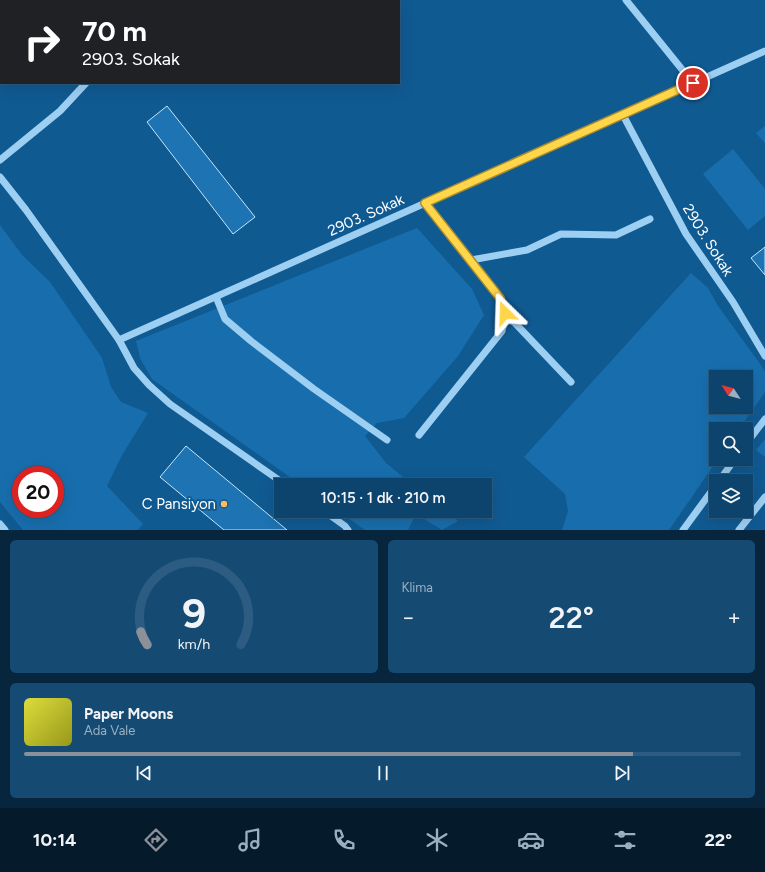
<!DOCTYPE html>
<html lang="tr">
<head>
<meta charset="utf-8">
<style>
  :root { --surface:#0c446e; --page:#154b73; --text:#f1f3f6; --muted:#9ab0c2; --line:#2c5c81; --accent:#8c9099 }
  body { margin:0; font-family:Figtree,sans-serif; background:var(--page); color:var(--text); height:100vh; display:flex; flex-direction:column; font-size:15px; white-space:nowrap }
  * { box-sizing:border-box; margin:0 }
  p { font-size:13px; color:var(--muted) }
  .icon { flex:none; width:22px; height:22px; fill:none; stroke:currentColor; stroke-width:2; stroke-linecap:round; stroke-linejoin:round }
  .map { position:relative; height:530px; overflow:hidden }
  .side { display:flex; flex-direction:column; gap:10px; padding:10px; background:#07253c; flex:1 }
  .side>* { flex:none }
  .banner { position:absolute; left:0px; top:0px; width:400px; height:84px; box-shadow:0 4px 16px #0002,0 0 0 1px var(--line); background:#202124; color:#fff; overflow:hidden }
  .needle { width:26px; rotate:306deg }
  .buttons { position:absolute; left:709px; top:370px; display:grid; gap:8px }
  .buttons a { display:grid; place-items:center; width:44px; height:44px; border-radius:0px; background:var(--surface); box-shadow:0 4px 16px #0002,0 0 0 1px var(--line); font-size:20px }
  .speed { position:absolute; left:12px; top:466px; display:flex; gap:8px; font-size:20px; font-weight:700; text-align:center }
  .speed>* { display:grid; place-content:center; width:52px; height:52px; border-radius:50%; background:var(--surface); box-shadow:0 4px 16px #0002,0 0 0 1px var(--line); line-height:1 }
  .speed .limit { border:6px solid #d22; background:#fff; color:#111 }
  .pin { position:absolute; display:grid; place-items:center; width:34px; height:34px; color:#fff; margin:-17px; border:2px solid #fff; border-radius:50%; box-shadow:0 1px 4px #0007 }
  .me { position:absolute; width:44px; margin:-22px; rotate:338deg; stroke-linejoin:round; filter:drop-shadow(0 0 3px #0008) }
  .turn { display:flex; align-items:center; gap:14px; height:84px; padding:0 16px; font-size:18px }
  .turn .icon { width:52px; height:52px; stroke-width:2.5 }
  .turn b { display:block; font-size:28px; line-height:34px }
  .big { font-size:30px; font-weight:600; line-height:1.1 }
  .side .card { flex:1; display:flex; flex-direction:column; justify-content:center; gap:6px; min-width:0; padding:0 14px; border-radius:6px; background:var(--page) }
  .side .dial { align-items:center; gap:0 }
  .dial svg { height:104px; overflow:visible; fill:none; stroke:var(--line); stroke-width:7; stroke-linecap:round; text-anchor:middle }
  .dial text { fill:var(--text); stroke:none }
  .song { display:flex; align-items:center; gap:12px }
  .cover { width:48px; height:48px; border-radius:6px; background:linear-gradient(135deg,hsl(60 70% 55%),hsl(60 70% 35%)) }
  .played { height:4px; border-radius:2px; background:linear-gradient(90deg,var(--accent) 85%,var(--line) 85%) }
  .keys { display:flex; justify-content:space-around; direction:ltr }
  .heat { display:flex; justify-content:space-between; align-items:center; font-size:22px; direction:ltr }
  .side .tiles { flex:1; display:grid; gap:10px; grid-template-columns:1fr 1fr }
  .card:last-child { grid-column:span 2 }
  .trip { position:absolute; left:274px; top:478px; width:218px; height:40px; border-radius:0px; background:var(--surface); box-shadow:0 4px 16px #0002,0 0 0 1px var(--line); font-weight:600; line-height:40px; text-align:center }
  .menu { display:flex; height:64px; justify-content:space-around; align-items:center; background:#051b2c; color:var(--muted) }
  .menu .icon { width:28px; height:28px }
  .menu .selected { color:var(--accent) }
  .menu b { font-size:18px; color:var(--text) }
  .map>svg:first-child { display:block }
  .green { fill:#186ead; fill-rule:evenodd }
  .building { fill:#1e73b2; stroke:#c4e6fd }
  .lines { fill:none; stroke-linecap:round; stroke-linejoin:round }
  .minor { stroke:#9dcff3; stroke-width:7 }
  .route-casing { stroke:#a68a30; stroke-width:10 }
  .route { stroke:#ffd54a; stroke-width:7 }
  .poi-dot { fill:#ffbc5f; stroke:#105a92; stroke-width:1.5 }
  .labels { text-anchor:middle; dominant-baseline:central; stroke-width:4; stroke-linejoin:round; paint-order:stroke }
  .street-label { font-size:15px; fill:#fff; stroke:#105a92 }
  .poi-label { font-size:15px; fill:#fff; stroke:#105a92; text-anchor:end }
</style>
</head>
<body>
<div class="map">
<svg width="765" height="530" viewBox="0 0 765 530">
  <rect width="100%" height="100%" fill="#105a92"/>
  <g class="green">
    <polygon points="765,126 765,143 756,133"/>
    <polygon points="733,149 765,189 765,216 748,230 703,174"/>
    <path d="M0,225L22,255L50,282L102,358L111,387L121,402L148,413L122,455L107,486L143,524L138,530H23L0,502ZM21,475H55V509H21Z"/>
    <polygon points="417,228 472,289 484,315 458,356 404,418 377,423 365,436 386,463 413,485 301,485 152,379 140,358 136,341"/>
    <path d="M691,273L708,288L718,306L765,371V392L739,429H716V459H718L669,530H562L568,511L565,494L524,457ZM716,377H746V407H716Z"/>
    <polygon points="765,439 765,457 756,450"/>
    <polygon points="338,511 445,511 458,521 442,530 416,514 408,530 365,530"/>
  </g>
  <g class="building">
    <polygon points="167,106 255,217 233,234 147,122"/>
    <polygon points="765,247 765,275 751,258"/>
    <polygon points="186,446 287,530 224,530 160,477"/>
  </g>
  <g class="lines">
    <g class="minor">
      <polyline points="87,0 88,1"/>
      <polyline points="626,0 693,83"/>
      <polyline points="623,115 686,234 733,302 765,356"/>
      <polyline points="0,160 60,111 86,83"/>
      <polyline points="0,177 26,210 119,340 134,368 149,385 170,404 286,485"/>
      <polyline points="471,260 527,250 561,234 616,235 650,219"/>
      <polyline points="216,297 225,319 251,341 314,389 387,440"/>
      <polyline points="505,319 514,322 571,382"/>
      <polyline points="119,340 765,51"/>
      <path d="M419,435L502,331C506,319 505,310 501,298L425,203"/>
      <polyline points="746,444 765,419"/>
      <polyline points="719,481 735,459"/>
      <polyline points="324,511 345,526 348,530"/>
      <polyline points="0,524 5,530"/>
      <polyline points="683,530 716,485"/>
      <polyline points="739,530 765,497"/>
    </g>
  </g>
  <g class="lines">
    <g class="route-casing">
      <polyline id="route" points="505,313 500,298 425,203 693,83"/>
    </g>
    <use href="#route" class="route"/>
  </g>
  <circle class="poi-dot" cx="224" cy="504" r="4"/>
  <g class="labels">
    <g class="street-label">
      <text transform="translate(366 215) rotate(-24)">2903. Sokak</text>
      <text transform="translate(708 240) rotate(58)">2903. Sokak</text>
    </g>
    <g class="poi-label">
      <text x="216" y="504">C Pansiyon</text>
    </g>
  </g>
</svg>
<div class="buttons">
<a><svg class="needle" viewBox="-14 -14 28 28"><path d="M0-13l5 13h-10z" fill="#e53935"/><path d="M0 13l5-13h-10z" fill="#9ab0c2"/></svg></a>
<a><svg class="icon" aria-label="search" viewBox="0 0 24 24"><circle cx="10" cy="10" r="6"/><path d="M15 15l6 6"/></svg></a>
<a><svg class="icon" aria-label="layers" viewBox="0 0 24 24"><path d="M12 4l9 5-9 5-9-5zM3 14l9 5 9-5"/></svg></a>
</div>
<div class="speed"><div class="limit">20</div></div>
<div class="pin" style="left:693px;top:83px;background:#d93025"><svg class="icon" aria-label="arrive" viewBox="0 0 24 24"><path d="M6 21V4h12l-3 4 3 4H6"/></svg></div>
<svg class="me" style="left:505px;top:313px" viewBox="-20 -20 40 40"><path d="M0-17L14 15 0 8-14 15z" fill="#ffd54a" stroke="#fff" stroke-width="4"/></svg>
<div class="trip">10:15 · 1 dk · 210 m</div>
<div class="banner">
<div class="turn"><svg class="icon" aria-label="right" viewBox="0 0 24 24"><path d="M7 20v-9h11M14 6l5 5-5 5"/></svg><div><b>70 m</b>2903. Sokak</div></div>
</div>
</div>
<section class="side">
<div class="tiles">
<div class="card dial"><svg viewBox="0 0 100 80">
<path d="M14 69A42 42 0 1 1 86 69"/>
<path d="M14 69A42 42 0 0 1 9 59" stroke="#8c9099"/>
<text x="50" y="56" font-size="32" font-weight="700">9</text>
<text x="50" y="72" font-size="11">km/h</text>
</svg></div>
<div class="card"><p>Klima</p>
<div class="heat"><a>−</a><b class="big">22°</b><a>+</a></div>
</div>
<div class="card">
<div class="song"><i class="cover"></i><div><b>Paper Moons</b><p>Ada Vale</p></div></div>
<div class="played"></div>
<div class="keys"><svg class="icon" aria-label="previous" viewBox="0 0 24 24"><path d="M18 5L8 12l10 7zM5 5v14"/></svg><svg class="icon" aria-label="pause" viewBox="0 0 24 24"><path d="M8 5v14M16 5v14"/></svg><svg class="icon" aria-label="next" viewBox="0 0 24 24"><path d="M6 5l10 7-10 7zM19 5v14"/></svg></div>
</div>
</div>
</section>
<nav class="menu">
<b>10:14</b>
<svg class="icon selected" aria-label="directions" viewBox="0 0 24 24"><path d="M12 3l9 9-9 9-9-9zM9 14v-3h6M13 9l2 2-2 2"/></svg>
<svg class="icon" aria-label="music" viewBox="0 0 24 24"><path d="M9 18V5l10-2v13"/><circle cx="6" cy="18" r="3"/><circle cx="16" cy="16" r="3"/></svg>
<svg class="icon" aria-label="phone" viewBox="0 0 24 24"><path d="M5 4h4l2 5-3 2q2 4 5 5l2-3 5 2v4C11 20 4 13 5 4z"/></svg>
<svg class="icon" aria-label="climate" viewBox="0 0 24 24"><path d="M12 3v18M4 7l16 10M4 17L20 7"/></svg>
<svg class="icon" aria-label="car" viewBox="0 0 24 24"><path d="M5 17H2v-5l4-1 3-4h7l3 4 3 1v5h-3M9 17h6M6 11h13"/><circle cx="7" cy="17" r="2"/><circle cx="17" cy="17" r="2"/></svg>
<svg class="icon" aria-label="filters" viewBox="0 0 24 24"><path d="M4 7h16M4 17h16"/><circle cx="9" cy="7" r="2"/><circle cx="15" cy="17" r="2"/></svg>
<b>22°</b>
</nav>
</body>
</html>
